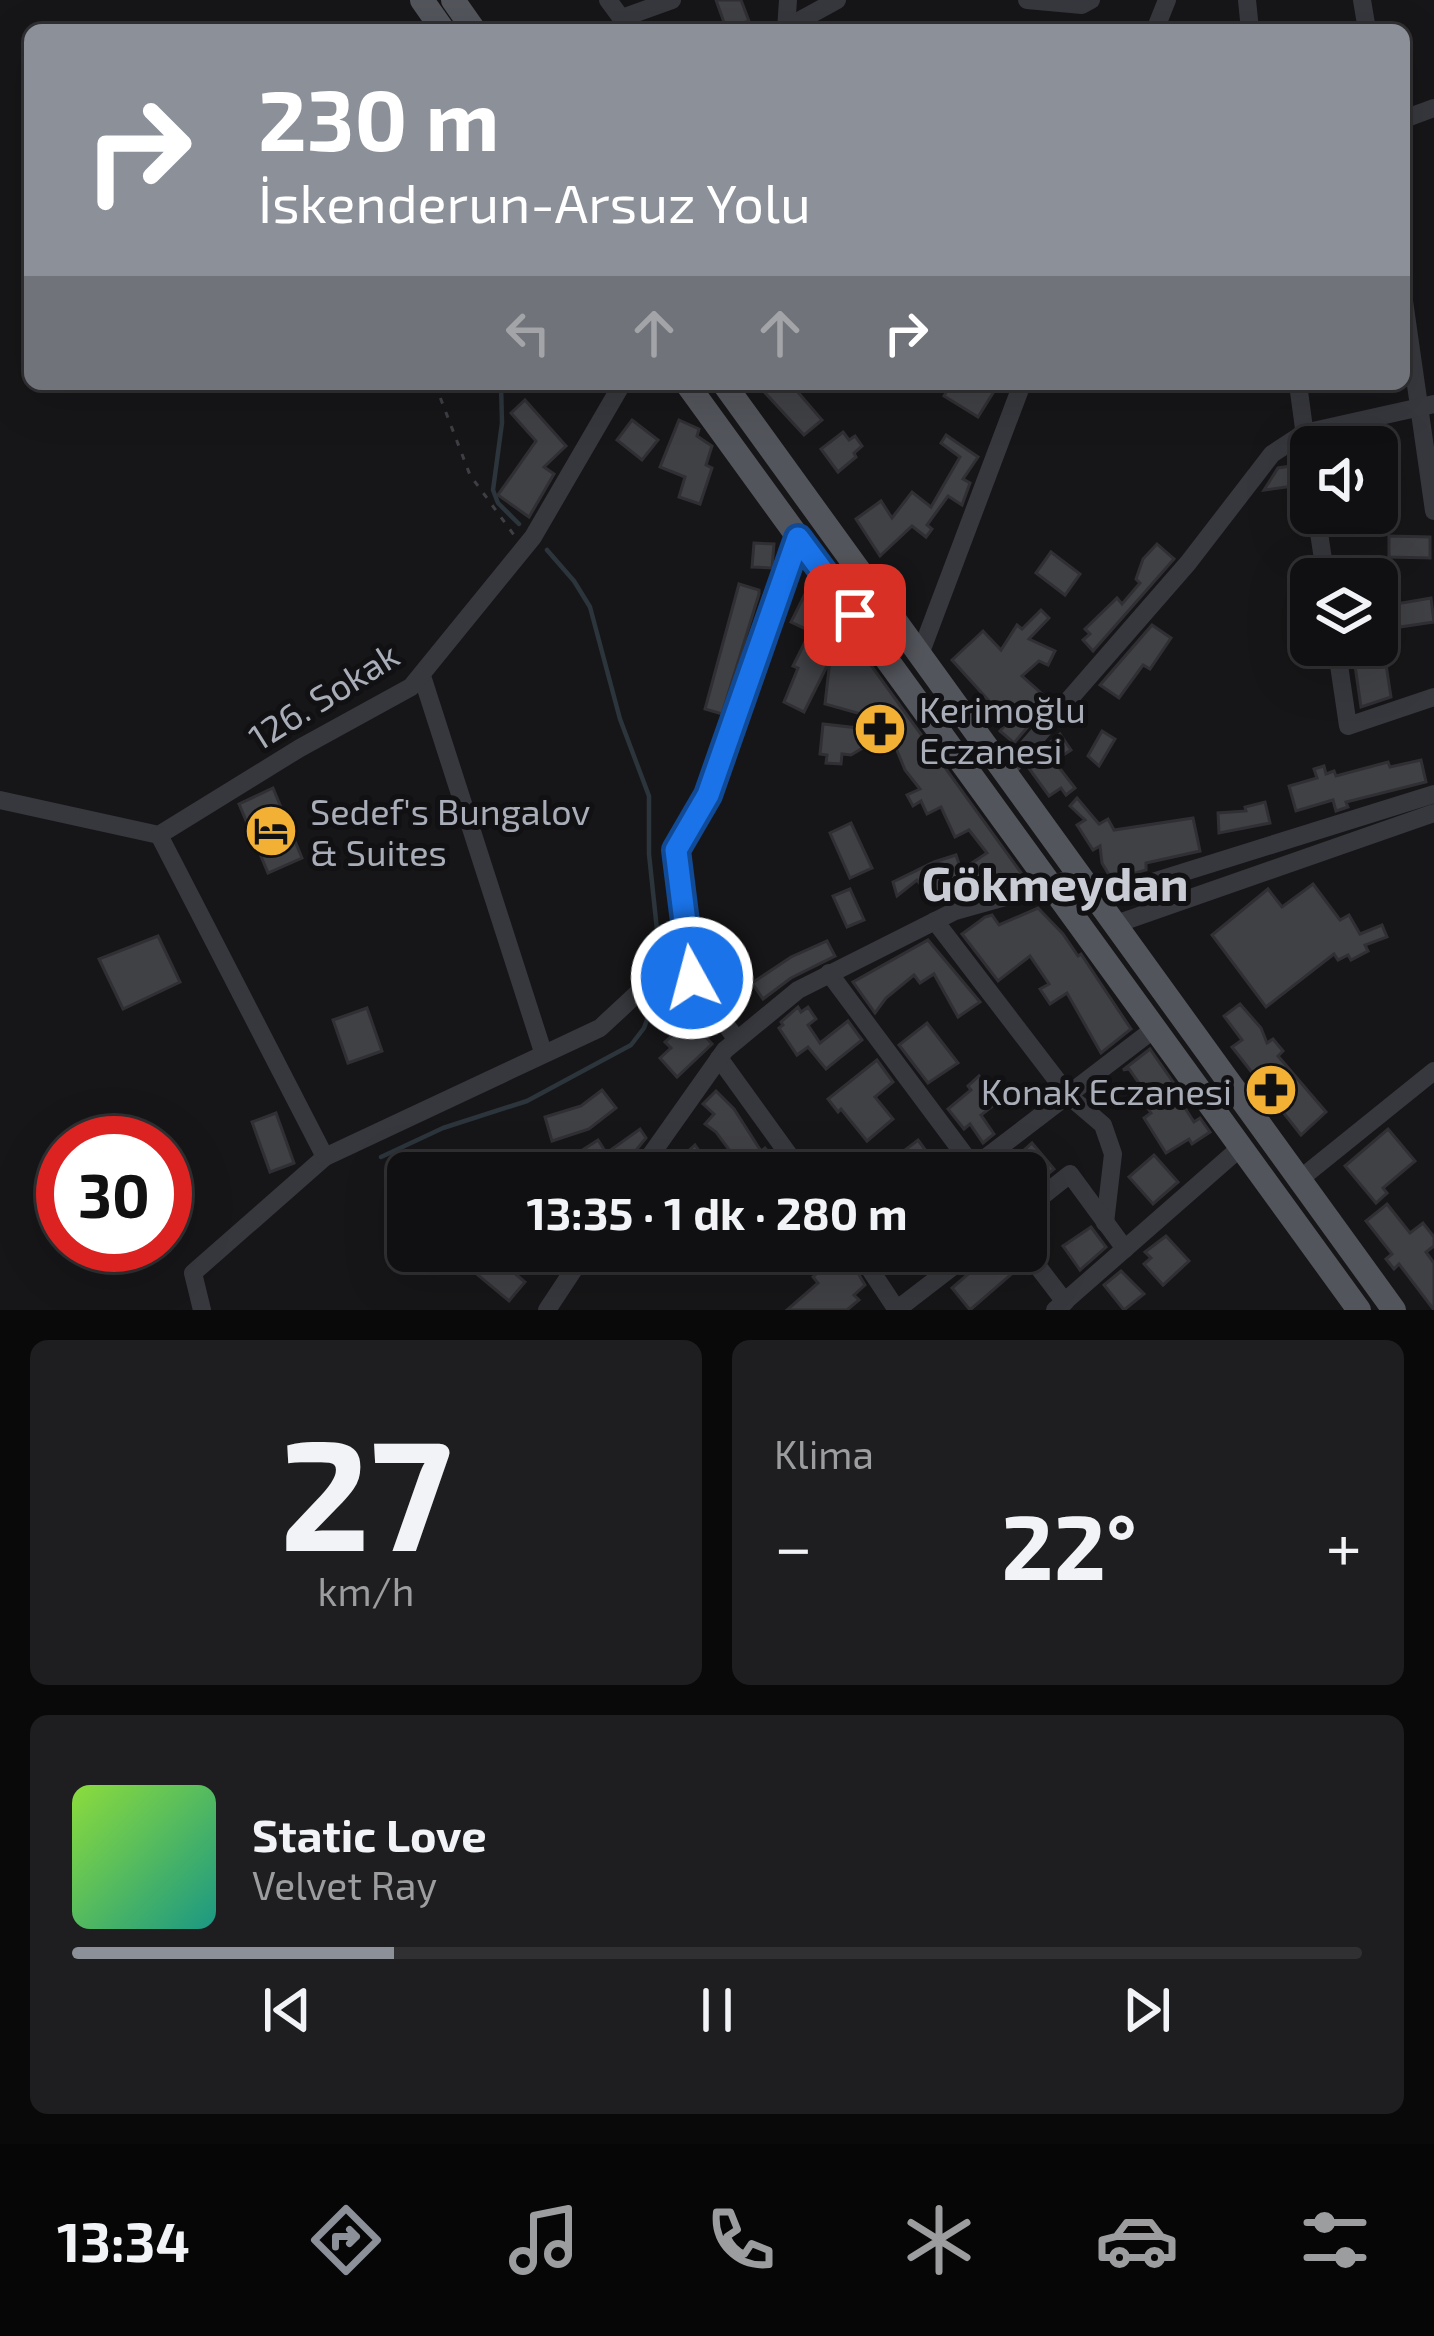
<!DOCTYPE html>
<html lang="tr">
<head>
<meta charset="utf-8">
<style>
  :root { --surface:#101012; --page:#1e1e20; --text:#f1f3f6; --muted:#9c9d9f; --line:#303032; --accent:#8c9099 }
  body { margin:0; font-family:"Exo 2",sans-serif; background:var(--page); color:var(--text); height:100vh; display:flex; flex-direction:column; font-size:45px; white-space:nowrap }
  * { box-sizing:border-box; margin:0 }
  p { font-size:39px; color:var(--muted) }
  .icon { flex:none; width:66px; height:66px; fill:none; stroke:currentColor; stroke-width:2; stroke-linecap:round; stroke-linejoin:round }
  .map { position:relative; height:1310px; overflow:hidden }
  .sheet { display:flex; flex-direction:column; gap:30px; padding:30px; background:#09090a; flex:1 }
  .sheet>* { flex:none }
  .banner { position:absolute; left:24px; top:24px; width:1386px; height:366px; border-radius:18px; box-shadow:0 12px 48px #0002,0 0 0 3px var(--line); background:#8c9099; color:#fff; overflow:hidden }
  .tools { position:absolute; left:1290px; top:426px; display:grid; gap:24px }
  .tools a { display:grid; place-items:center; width:108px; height:108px; border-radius:18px; background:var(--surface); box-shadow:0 12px 48px #0002,0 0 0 3px var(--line); font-size:60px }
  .speed { position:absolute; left:36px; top:1116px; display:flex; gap:24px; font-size:60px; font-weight:700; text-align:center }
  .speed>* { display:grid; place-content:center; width:156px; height:156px; border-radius:50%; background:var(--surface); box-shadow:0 12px 48px #0002,0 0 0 3px var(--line); line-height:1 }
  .speed .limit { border:18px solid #d22; background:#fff; color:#111 }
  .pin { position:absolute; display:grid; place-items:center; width:102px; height:102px; color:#fff; margin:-51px; border-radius:24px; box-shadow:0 6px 18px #0006 }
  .me { position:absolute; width:132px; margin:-66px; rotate:353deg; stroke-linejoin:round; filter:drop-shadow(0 0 9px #0008) }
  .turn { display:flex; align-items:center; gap:42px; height:252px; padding:0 36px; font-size:54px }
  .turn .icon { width:156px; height:156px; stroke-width:2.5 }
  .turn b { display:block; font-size:84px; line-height:102px }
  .lanes { display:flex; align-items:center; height:114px; padding:0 36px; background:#0003; justify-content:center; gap:60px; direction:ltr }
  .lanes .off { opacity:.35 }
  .big { font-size:90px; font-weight:700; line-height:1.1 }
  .sheet .tile { flex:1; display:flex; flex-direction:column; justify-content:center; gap:18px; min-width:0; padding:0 42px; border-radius:18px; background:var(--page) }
  .sheet .dial { align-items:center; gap:0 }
  .dial b { font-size:156px; line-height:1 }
  .song { display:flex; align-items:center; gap:36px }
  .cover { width:144px; height:144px; border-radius:18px; background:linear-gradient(135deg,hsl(90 70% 55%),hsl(170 70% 35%)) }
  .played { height:12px; border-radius:6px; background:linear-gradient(90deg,var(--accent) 25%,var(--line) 25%) }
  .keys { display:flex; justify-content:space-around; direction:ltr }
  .heat { display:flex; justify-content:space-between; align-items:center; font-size:66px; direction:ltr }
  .sheet .tiles { flex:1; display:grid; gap:30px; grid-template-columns:1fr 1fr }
  .tile:last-child { grid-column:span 2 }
  .trip { position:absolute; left:387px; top:1152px; width:660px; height:120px; border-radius:18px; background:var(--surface); box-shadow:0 12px 48px #0002,0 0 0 3px var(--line); font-weight:700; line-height:120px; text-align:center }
  .dock { display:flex; height:192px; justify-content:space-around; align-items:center; background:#060607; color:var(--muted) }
  .dock .icon { width:84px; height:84px }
  .dock .current { color:var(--accent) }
  .dock b { font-size:54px; color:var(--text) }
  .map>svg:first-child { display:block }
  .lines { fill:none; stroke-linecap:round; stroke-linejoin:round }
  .stream { stroke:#2c353c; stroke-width:4.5 }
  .building { fill:#404145; stroke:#303034; stroke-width:3 }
  .path { stroke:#3d3f44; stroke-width:3; stroke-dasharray:6 9; stroke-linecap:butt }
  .minor { stroke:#37383d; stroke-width:18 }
  .major { stroke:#53555c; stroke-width:24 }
  .route-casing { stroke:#114b97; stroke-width:30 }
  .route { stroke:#1a73e8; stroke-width:21 }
  .labels { text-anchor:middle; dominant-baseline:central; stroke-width:10; stroke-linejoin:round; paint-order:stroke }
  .street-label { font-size:36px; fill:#a8adb8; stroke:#111113 }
  .poi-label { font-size:36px; fill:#a8adb8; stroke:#111113; text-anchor:start }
  .district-label { font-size:48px; font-weight:bold; fill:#c9ccd4; stroke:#111113 }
</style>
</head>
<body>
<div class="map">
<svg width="1434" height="1310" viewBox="0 0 1434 1310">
  <rect width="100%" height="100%" fill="#161618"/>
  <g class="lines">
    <g class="stream">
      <polyline points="501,384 502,423 493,490 498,503 519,524"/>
      <polyline points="547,550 574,581 590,607 620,719 649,796 649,854 661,968"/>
      <polyline points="381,1157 443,1128 527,1101 631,1045 644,1028 660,985"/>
    </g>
  </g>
  <g class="building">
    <polygon points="716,0 741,0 749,21 726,28"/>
    <polygon points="757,384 803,384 796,390 822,420 804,435"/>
    <polygon points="951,384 979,384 993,393 978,417 944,396"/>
    <polygon points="525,400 566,446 544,467 554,474 529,517 498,495 536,441 511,413"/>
    <polygon points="632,420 658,440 642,460 617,440"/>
    <polygon points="679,420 699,429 697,436 712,446 706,465 712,468 700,504 679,497 685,477 660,467"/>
    <polygon points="843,432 849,440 855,436 862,446 854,453 856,457 838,472 821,449"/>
    <polygon points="946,435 978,457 963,479 970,483 962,505 948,496 927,525 932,529 926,537 912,526 880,556 856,519 881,501 892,518 912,492 931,507 960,457 941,443"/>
    <polygon points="1291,466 1294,486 1264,490 1278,468"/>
    <polygon points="1389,536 1430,537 1430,558 1389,557"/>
    <polygon points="754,543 774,544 772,568 752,567"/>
    <polygon points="1157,544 1174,559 1093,651 1083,640 1090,634 1085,629 1117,598 1122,604 1140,583 1136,579 1143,559"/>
    <polygon points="1051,552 1080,574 1065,595 1036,573"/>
    <polygon points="739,584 759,590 759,594 722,714 705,709"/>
    <polygon points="805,594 822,602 808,630 791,622"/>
    <polygon points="1431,598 1434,622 1400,627 1396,604"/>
    <polygon points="1041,610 1049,618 1029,639 1055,651 1048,665 1039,661 1022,676 1050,701 1014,743 1000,731 1008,722 952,660 983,631 1001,650 1017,625 1022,629"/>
    <polygon points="1152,625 1171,638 1150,669 1143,665 1119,698 1100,685"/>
    <polygon points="812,628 838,644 860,650 1022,874 1002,884 993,871 977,882 941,892 944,900 935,903 917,880 897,896 893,882 934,862 956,855 961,870 987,853 969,830 955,837 941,807 927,814 921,801 913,806 907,795 920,789 905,770 896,748 885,754 876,740 851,755 842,754 841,764 826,763 827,755 820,754 823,724 895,732 897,724 825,704 830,660 804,712 784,702 798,668 793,666"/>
    <polygon points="1352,645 1383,645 1391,697 1361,707"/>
    <polygon points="1102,731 1115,739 1099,766 1088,756"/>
    <polygon points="1060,734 1071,750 1054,761 1075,788 1066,795 1061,788 1049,796 1028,767 1051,750 1047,745"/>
    <polygon points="1421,760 1426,782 1346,802 1348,807 1336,811 1333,800 1296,811 1289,786 1317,778 1314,769 1324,766 1326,774 1334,771 1336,776 1388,762 1390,767"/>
    <polygon points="273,788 302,858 268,873 239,804"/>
    <polygon points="1077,798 1099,824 1108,819 1114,830 1193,818 1200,851 1146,863 1146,870 1112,880 1102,863 1100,846 1093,850 1077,825 1085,820 1070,806"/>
    <polygon points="1265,802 1270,823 1219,833 1218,813 1246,811 1245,807"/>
    <polygon points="851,823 872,868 850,878 830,833"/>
    <polygon points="1313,884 1340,920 1349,915 1360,934 1382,925 1387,937 1365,945 1368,951 1351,960 1348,955 1338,960 1334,954 1266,1007 1212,935 1268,889 1282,907"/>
    <polygon points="850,889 864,920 847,927 833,896"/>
    <polygon points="1038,908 1063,934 1078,956 1081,954 1131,1029 1101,1053 1067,993 1050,1004 1040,989 1049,984 1030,956 998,981 962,934 985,917 992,915 999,925"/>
    <polygon points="158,936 180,982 123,1009 99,959"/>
    <polygon points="928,940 980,1002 958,1017 934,974 920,983 914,975 886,998 875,1013 853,982"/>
    <polygon points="827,941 835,956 791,978 763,999 752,983 791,957"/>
    <polygon points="1240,1004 1261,1028 1267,1043 1273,1039 1283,1051 1278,1056 1326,1112 1301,1135 1232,1047 1242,1040 1224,1016"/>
    <polygon points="798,1007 801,1012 808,1007 816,1019 808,1025 820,1043 848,1021 862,1040 826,1069 808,1047 797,1055 779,1028 783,1025 781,1022"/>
    <polygon points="367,1008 382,1051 348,1063 333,1020"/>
    <polygon points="690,1019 712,1044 677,1077 660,1058 671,1048 665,1042"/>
    <polygon points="927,1023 958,1063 928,1083 899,1045"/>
    <polygon points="1150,1049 1180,1092 1176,1094 1194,1122 1200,1118 1210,1132 1192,1144 1189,1139 1166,1153 1144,1118 1151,1113 1138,1093 1143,1089 1129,1069 1123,1070"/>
    <polygon points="877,1060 893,1082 875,1097 893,1119 867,1141 841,1109 838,1112 828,1099"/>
    <polygon points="979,1076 999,1101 981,1115 994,1134 983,1143 970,1124 964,1129 948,1109 971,1090 968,1086"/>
    <polygon points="602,1090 616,1108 589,1129 552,1141 545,1117 581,1106"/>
    <polygon points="716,1091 734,1109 761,1151 765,1148 784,1173 734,1173 742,1167 716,1132 705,1124 714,1114 703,1104"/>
    <polygon points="276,1113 294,1163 270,1172 252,1122"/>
    <polygon points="640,1129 646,1138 624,1165 612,1149"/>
    <polygon points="1388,1129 1415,1161 1383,1188 1387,1193 1376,1203 1345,1166"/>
    <polygon points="598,1140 607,1154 595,1162 604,1173 573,1173 588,1161 581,1151"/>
    <polygon points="918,1140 932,1159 919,1169 923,1173 875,1173"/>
    <polygon points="1032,1143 1054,1169 1036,1184 1014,1159"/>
    <polygon points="695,1145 715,1173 695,1173 683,1156"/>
    <polygon points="1154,1155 1178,1182 1153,1204 1129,1177"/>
    <polygon points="1387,1204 1410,1233 1423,1223 1434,1237 1434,1246 1426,1252 1434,1263 1434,1310 1399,1264 1394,1269 1386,1259 1392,1254 1366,1221"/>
    <polygon points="1091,1227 1106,1247 1080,1270 1063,1246"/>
    <polygon points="1166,1236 1189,1261 1163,1285 1144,1264 1151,1258 1145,1252"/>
    <polygon points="488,1251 525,1282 509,1301 472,1270"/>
    <polygon points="834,1251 845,1251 865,1285 854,1295 859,1300 847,1310 787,1310 818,1283 813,1277 831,1261 827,1257"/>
    <polygon points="995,1251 1015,1271 970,1310 952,1288"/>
    <polygon points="1121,1271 1144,1294 1124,1310 1104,1285"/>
  </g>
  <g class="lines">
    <polyline class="path" points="435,384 470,475 514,535"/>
    <g class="minor">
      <polyline points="608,0 630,30"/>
      <polyline points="1027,0 1082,5 1091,0"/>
      <polyline points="1247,0 1250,30"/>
      <polyline points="1362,0 1367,30"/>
      <polyline points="622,18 672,0"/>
      <polyline points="786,28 837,0"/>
      <polyline points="786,30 788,0"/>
      <polyline points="1155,30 1167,0"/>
      <polyline points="1404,119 1434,108"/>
      <polyline points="1404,301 1434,511"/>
      <polyline points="1298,384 1311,480"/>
      <polyline points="1316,513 1326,579"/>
      <polyline points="1336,645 1348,726 1434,697"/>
      <polyline points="919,657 1022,384"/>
      <polyline points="422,676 543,1052"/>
      <polyline points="1005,773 1188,563 1272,454 1304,433 1434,404"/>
      <polyline points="0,800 159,835 300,748 411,687 533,537 622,384"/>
      <polyline points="159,835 325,1157 193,1273 202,1310"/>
      <polyline points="1098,899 1434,794"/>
      <polyline points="935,921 1069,1096 1103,1125 1113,1154 1105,1223"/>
      <polyline points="1116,924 1434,813"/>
      <polyline points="829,973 978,1173"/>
      <polyline points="737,1040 692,978 677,850 708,795 798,538"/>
      <polyline points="719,1058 802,1173"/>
      <polyline points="325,1157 600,1028 643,988 662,976 692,978"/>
      <polyline points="975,1166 1154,1029"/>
      <polyline points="638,1173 725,1050 798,990 955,911 1081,876"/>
      <polyline points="1300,1179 1434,1071"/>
      <polyline points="1026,1209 1070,1174 1125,1249"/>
      <polyline points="858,1251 897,1310"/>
      <polyline points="1026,1251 1065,1302"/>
      <polyline points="899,1308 973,1251"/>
      <polyline points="547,1310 586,1251"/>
      <polyline points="1055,1310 1240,1148"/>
    </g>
    <g class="major">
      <polyline points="422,0 443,30"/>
      <polyline points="453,0 474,30"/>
      <polyline points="687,384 1359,1310"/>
      <polyline points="724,384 1394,1310"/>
    </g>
  </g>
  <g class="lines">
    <g class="route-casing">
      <polyline id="route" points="692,978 676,850 708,795 798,538 855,615"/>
    </g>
    <use href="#route" class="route"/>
  </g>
  <defs>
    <g id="pharmacy-disc" transform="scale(2.7)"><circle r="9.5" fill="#f2b134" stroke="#111113"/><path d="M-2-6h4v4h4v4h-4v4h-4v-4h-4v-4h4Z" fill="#111"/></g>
    <g id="hotel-disc" transform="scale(2.7)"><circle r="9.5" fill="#f2b134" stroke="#111113"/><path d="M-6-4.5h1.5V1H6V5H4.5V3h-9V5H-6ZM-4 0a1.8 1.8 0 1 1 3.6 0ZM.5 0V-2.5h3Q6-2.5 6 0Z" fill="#111"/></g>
  </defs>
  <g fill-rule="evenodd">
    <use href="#pharmacy-disc" x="880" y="729"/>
    <use href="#hotel-disc" x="271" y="831"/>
    <use href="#pharmacy-disc" x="1271" y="1090"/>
  </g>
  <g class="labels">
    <g class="street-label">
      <text transform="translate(323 695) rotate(-32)">126. Sokak</text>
    </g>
    <g class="poi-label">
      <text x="919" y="708">Kerimoğlu<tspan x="919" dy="41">Eczanesi</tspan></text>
      <text x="310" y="810">Sedef's Bungalov<tspan x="310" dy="41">&amp; Suites</tspan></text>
      <text x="1232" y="1090" text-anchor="end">Konak Eczanesi</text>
    </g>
    <g class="district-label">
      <text x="1055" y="882">Gökmeydan</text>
    </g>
  </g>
</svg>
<div class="tools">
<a><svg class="icon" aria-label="sound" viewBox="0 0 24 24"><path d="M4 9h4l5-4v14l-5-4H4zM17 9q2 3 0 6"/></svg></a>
<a><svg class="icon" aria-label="layers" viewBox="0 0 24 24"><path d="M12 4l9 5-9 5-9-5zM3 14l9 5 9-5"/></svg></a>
</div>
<div class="speed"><div class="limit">30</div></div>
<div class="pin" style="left:855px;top:615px;background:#d93025"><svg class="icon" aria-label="arrive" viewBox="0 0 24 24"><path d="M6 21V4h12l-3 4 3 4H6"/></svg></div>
<svg class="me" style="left:692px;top:978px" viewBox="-20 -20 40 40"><circle r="17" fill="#1a73e8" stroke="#fff" stroke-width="3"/><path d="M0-11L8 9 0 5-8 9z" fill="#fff"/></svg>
<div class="trip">13:35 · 1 dk · 280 m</div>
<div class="banner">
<div class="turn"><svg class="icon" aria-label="right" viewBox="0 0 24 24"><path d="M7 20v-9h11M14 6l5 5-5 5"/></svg><div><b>230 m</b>İskenderun-Arsuz Yolu</div></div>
<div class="lanes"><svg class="icon off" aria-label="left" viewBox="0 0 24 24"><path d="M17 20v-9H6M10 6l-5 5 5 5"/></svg><svg class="icon off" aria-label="ahead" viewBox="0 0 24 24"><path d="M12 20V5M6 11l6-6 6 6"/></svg><svg class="icon off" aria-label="ahead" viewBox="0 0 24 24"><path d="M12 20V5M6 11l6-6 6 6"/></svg><svg class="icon" aria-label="right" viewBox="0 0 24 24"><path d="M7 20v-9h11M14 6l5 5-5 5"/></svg></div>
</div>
</div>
<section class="sheet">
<div class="tiles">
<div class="tile dial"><b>27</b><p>km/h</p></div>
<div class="tile"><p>Klima</p>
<div class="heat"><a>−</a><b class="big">22°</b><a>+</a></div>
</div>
<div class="tile">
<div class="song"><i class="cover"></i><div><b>Static Love</b><p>Velvet Ray</p></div></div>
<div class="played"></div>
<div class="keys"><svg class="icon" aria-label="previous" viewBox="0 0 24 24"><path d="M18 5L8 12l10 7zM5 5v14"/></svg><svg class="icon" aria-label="pause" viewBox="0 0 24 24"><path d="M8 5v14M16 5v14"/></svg><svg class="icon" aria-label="next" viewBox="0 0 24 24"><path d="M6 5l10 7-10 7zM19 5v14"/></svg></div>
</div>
</div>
</section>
<nav class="dock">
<b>13:34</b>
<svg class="icon current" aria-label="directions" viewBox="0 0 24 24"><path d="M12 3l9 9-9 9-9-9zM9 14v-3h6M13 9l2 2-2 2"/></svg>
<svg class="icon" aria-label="music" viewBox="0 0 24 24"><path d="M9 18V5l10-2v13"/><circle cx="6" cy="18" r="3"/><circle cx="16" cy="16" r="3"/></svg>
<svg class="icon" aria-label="phone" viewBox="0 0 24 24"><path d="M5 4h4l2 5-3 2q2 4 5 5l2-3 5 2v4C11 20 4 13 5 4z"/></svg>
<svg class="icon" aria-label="climate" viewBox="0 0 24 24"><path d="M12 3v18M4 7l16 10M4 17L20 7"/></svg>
<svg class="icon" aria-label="car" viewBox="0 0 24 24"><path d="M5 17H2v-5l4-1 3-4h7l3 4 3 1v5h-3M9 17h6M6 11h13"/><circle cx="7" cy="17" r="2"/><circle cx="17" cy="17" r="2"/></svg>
<svg class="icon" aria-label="filters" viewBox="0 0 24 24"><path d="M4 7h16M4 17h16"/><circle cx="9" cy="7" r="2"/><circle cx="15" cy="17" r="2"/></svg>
</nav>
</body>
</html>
